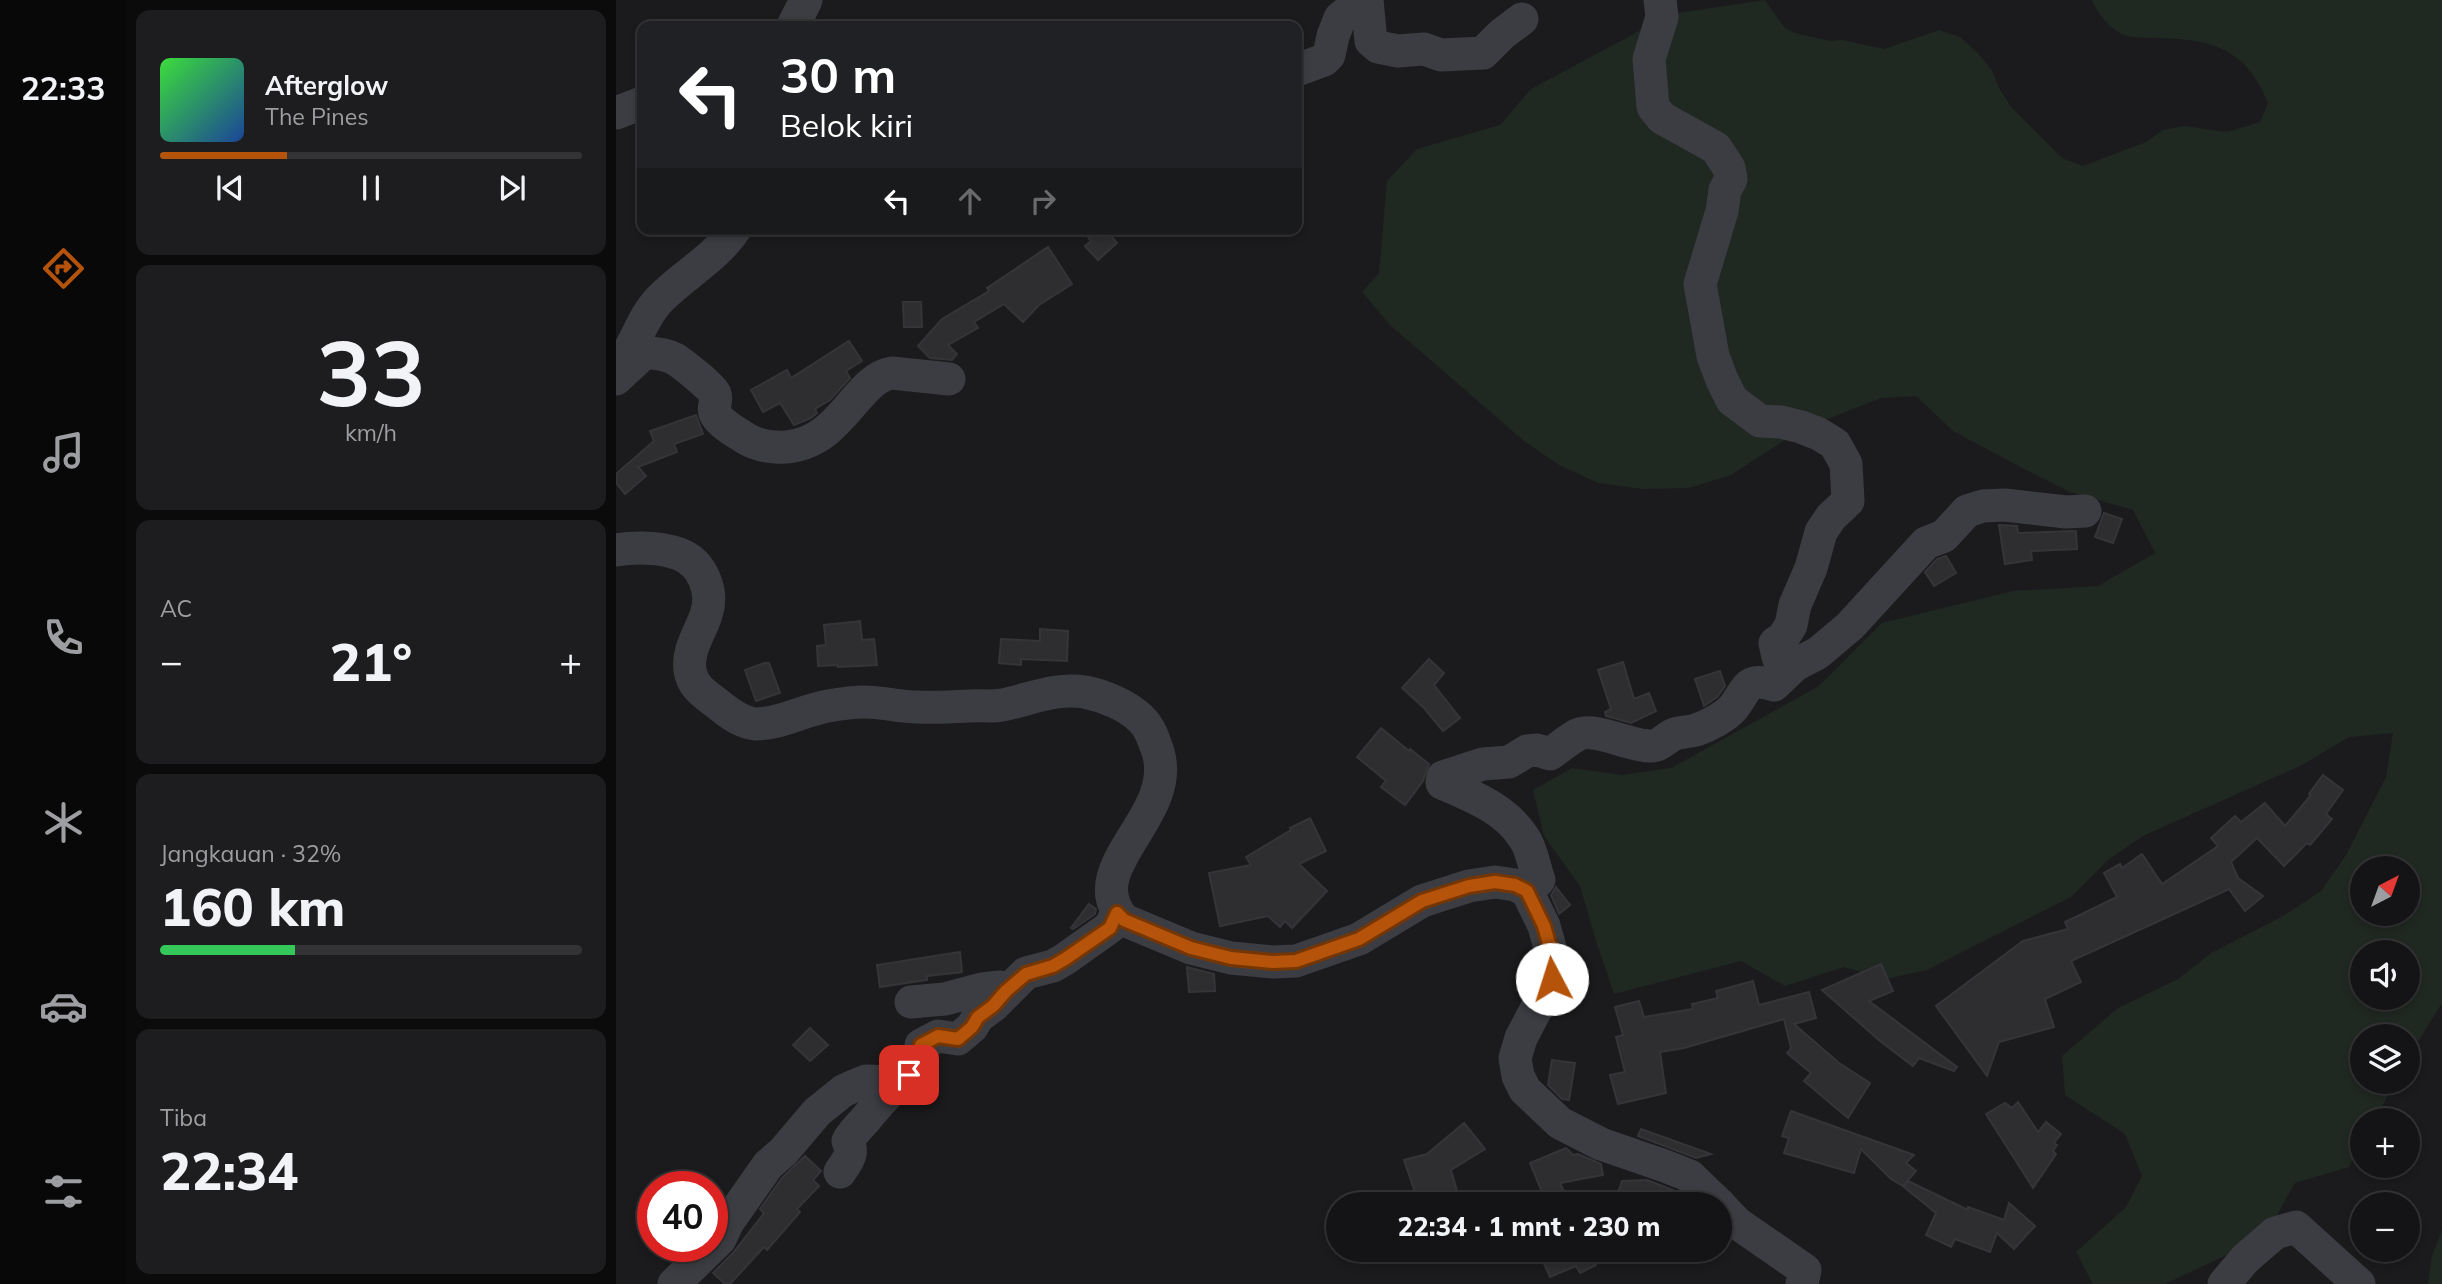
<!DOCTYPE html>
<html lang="id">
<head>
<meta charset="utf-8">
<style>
  :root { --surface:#141416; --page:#1d1d1f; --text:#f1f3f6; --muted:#9d9ea1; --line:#333335; --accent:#b45309 }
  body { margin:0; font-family:Mulish,sans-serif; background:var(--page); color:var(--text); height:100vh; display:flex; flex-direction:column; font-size:26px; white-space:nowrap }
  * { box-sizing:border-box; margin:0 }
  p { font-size:23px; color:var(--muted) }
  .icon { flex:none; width:38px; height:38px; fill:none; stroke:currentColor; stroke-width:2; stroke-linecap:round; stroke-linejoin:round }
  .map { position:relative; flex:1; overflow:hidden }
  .drawer { display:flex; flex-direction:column; gap:10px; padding:10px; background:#0b0b0c; width:490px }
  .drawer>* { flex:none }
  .banner { position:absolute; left:21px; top:21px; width:665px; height:214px; border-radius:14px; box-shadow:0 4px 10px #0003,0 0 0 2px var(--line); background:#202124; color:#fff; overflow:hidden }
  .needle { width:46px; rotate:41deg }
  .tools { position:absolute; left:1734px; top:856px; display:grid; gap:14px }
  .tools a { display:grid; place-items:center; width:70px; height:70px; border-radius:50%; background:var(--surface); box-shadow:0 4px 10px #0003,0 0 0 2px var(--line); font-size:35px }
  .speed { position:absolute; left:21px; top:1171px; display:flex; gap:14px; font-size:35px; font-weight:700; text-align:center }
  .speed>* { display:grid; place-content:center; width:91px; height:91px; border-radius:50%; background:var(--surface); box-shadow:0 4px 10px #0003,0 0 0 2px var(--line); line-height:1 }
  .speed .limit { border:10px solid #d22; background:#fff; color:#111 }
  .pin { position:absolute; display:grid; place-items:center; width:60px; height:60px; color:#fff; margin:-30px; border-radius:14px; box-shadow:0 4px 10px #0006 }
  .me { position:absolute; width:77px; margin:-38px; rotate:355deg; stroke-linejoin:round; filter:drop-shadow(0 0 5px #0008) }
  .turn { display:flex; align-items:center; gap:24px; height:147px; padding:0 28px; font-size:32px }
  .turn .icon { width:91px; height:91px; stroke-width:2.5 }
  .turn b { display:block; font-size:49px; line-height:60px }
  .lanes { display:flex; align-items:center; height:66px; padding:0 28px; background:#0003; justify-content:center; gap:35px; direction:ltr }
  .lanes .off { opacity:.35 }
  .big { font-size:52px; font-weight:800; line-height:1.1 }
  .drawer .widget { flex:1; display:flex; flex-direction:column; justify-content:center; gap:10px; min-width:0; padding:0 24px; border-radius:14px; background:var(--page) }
  .drawer .dial { align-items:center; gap:0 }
  .dial b { font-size:91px; line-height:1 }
  .song { display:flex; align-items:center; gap:21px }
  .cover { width:84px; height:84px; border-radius:10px; background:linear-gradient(135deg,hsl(120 70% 55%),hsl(220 70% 35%)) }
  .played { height:7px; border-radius:4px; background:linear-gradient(90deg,var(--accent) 30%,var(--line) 30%) }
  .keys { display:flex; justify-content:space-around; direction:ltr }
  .heat { display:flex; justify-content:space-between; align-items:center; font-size:38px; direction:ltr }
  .charge { height:10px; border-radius:5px; background:linear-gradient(90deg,#34c759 32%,var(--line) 0) }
  .trip { position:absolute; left:710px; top:1192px; width:406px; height:70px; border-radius:35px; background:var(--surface); box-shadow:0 4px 10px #0003,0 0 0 2px var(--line); font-weight:800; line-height:70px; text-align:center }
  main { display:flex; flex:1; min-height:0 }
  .menu { display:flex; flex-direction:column; width:126px; justify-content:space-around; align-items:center; background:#080809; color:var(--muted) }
  .menu .icon { width:49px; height:49px }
  .menu .selected { color:var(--accent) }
  .menu b { font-size:32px; color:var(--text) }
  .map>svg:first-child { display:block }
  .green { fill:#202822; fill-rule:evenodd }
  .building { fill:#2e2e31; stroke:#353539; stroke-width:2 }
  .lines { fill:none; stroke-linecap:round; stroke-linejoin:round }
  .minor { stroke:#3c3d42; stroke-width:33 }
  .route-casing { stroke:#753606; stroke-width:18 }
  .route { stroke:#b45309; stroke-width:12 }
</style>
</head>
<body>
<main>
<nav class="menu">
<b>22:33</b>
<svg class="icon selected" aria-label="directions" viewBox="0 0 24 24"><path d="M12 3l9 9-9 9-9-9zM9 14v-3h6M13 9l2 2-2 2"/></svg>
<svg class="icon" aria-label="music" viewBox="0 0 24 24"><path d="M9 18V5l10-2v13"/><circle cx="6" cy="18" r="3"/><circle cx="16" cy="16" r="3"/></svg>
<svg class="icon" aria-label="phone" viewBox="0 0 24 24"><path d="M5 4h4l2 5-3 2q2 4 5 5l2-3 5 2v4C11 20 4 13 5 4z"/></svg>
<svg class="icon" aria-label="climate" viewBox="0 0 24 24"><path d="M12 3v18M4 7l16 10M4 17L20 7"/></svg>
<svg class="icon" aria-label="car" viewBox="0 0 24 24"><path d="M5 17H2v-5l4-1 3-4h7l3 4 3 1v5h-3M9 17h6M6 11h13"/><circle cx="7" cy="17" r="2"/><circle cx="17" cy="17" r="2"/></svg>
<svg class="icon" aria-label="filters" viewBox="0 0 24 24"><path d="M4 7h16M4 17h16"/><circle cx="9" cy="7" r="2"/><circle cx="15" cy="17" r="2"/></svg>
</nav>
<section class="drawer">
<div class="widget">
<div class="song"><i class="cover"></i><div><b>Afterglow</b><p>The Pines</p></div></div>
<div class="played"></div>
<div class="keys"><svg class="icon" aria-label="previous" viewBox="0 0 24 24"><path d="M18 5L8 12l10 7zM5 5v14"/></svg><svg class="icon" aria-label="pause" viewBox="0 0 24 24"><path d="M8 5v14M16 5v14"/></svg><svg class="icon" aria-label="next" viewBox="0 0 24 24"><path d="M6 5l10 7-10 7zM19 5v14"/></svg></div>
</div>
<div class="widget dial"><b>33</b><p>km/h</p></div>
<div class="widget"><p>AC</p>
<div class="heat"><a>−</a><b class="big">21°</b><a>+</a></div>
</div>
<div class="widget"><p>Jangkauan · 32%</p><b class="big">160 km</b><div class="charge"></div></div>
<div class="widget"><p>Tiba</p><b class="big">22:34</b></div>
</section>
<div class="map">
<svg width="1826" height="1284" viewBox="0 0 1826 1284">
  <rect width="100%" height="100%" fill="#1b1b1d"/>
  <g class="green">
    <path d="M1149,0L1168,27L1179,33L1214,41L1226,40L1268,49L1323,30L1344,37L1361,52L1376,70L1384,90L1396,108L1446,158L1467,166L1530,142L1547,130L1568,126L1611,132L1644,122L1652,103C1631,50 1598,40 1546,38C1535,37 1518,39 1508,35C1495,30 1481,13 1476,0H1826V1003L1792,1058V1036H1746V1082H1779L1759,1120H1746V1142L1733,1167L1679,1183L1649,1237L1549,1284H1477L1460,1252L1510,1207L1526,1176L1509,1134L1449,1095L1446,1056L1502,1008L1562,979L1595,953L1669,915L1705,891L1730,855L1770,777L1777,733L1733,737L1686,765L1527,836L1492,860L1455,897L1311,970L1270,979L1228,967L1169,986L1125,961L998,994L980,941L964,886L928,836L917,790L956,768L1006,775L1055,768L1203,686L1266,623L1397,591L1482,586L1539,553L1517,510L1454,492L1410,470L1337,431L1300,396L1265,398L1186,429L1115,475L1073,488L1027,489L982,483L943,465L908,441L774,325L746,292L763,273L771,181L801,149L884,125L915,89L1055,14ZM1746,868H1792V914H1746ZM1746,952H1792V998H1746Z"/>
    <polygon points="1826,1230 1826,1284 1812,1284 1816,1256"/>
  </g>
  <g class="building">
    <polygon points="466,229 489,229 501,243 482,260 469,246 475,241"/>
    <polygon points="432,247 456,284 423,305 407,322 388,304 358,322 362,328 332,345 341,354 336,360 314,358 302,346 326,319 373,291 371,288"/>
    <polygon points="287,302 305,302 306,327 288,327"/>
    <polygon points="233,341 246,361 230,371 234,378 214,400 199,409 201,413 195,418 178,425 164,403 147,412 135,390 171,370 175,378"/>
    <polygon points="80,415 87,434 58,444 61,452 22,467 30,476 9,494 0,483 0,474 38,441 34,431"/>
    <polygon points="1488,513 1506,519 1497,543 1479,537"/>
    <polygon points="1383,525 1401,526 1402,533 1460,531 1461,549 1415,551 1416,560 1389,564"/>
    <polygon points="1330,556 1340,573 1318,586 1309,572 1321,559"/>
    <polygon points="244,621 246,640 258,639 261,665 222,667 222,665 202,666 201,646 210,645 208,625"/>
    <polygon points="424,629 452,631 451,661 405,659 405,665 383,663 385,639 424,641"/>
    <polygon points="813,659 828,673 818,685 844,718 827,731 808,708 786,688"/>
    <polygon points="1007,662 1018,699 1033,693 1040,711 1015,723 990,716 989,712 995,709 982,670"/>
    <polygon points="148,663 153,663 164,693 140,701 129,670"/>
    <polygon points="1104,671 1109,686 1101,697 1088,706 1079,679"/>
    <polygon points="765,728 793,751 794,749 813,764 807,781 789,805 765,787 770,781 741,757"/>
    <polygon points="1707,775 1727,790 1710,814 1716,819 1694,845 1691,843 1668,866 1641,838 1615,862 1622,878 1647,896 1629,911 1613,889 1455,961 1465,982 1429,999 1438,1027 1383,1042 1371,1076 1320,1006 1407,941 1452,929 1449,922 1501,897 1488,873 1504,864 1506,868 1526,854 1546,884 1602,846 1595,838 1619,816 1625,822 1649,803 1669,826 1695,795 1693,794"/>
    <polygon points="694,818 710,851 683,864 711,891 676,928 669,921 664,927 652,916 604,926 593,873 635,865 630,857 675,830 674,828"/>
    <polygon points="940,887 954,905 943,914 935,895"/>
    <polygon points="473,904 480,909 479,914 457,929 455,928"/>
    <polygon points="344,952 346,972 311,976 311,980 264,987 261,965"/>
    <polygon points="1265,964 1277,991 1253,1001 1341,1067 1338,1071 1303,1058 1297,1066 1264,1041 1206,990"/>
    <polygon points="571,967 598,974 599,991 573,992"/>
    <polygon points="1137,981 1143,1005 1193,992 1200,1018 1178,1024 1223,1063 1254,1083 1232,1118 1188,1081 1195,1073 1171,1053 1175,1048 1168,1019 1068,1048 1044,1052 1050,1093 1002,1104 994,1075 1009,1072 1000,1037 1007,1035 999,1007 1023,1001 1028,1017 1077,1009 1076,1004 1102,998 1100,991"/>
    <polygon points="194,1028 212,1045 194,1061 177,1045"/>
    <polygon points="936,1060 959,1063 953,1100 946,1099 932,1085"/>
    <polygon points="1402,1102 1422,1132 1430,1122 1445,1134 1438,1143 1441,1145 1437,1151 1440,1154 1417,1188 1370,1114 1389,1103 1396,1108"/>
    <polygon points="1175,1111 1298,1155 1290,1163 1300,1171 1287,1186 1275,1179 1245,1149 1238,1173 1168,1153 1173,1138 1166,1136"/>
    <polygon points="848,1123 869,1149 835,1170 843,1198 819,1204 803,1204 788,1160 811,1154"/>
    <polygon points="1025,1129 1095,1154 1080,1158 1022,1136"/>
    <polygon points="950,1148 957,1155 962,1154 985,1164 987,1175 944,1183 954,1204 931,1204 914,1163"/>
    <polygon points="189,1156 205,1171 197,1180 203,1186 181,1209 184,1212 151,1250 148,1247 114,1284 109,1284 97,1273 117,1253 148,1213 144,1209 166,1178"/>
    <polygon points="1031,1180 1057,1190 1073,1204 998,1204 1006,1181"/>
    <polygon points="1292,1181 1352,1210 1352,1207 1388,1220 1393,1203 1419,1226 1398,1249 1381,1233 1374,1252 1339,1239 1335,1247 1310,1235 1320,1213 1288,1187"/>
    <polygon points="922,1250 1000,1250 977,1259 980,1265 964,1273 960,1266 934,1277"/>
  </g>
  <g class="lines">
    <g class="minor">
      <polyline points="751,0 755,41 762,47 782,51 808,49 825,55 867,53 886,34 906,19"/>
      <polyline points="1044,0 1046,17 1033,59 1037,107 1046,118 1100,148 1113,168 1115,179 1109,190 1106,211 1084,284 1097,356 1106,380 1116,400 1144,421 1165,422 1185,427 1203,434 1219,444 1230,464 1232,501 1215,517 1205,532 1195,568 1179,605 1175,625 1167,638 1159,643 1162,657 1179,665"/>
      <polyline points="177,26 190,0"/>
      <polyline points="681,70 708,60 713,55 717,36 724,18 746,0"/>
      <polyline points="0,113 26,103"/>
      <path d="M0,369C19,349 24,320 43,300C67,275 99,259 119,229"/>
      <path d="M0,379L28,353C39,353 50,354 59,359C67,364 96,387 99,394C102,402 95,408 100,415C105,424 120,432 129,438C142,446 155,448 170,447C227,442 239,379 276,373L333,379"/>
      <path d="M0,550C18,547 45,547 63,554C87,563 98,592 90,615C84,633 71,650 74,670C76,687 90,695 103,705C114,714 126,723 140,724C165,724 188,710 212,706C223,704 237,702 249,702C266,702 284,707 301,707C319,708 336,707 354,706C364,705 376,707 386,705C413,700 439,687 469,692C488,696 511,705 525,719C534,727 538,740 542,752C562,817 461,868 508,920L575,948L615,958L657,962L680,961L743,939L806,901L853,886L879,882L899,885L911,891L928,926L938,962L936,979L905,1038L899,1058L902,1076L909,1090L944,1123L985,1144L1049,1166L1074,1176L1103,1204"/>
      <path d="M911,891L923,880C918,867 916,849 908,838C890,809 856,796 826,783L827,777L867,764L893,762L911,751L921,750L934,754C943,748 952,740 961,735C978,726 1015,747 1035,746C1045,746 1050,737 1059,734C1065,732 1073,732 1080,730C1092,726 1109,717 1117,708C1131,691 1129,676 1158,685L1179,665L1202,653L1234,626L1310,543L1328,536L1351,511L1367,506L1389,505L1450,512L1469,511"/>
      <polyline points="295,1002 329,999 366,989 384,987 390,991"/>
      <path d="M224,1172C232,1160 238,1154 232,1141C237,1132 243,1127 249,1120C268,1097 280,1084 305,1067V1045L322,1036L342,1039L356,1027L362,1017L377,1006L410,973L437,966L449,959L494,927L501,913"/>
      <polyline points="1104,1205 1121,1223 1189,1270 1186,1284"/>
      <polyline points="58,1284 104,1239 112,1222 152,1165 167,1152 201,1112 227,1091 240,1085 250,1081 278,1082 293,1075"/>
      <polyline points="1608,1284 1629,1259 1659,1233 1680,1227 1743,1284"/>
    </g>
  </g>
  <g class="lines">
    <g class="route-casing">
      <polyline id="route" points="293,1075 305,1067 305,1045 322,1036 342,1039 356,1027 362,1017 377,1006 390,991 410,974 437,966 449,959 494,928 501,913 508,920 575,948 615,958 657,962 680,961 743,939 806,901 853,886 879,882 899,885 911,891 928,926 938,961 936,979"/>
    </g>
    <use href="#route" class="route"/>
  </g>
</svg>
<div class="tools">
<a><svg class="needle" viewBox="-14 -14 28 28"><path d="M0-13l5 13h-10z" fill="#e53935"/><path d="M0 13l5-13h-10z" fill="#9d9ea1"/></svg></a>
<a><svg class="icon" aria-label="sound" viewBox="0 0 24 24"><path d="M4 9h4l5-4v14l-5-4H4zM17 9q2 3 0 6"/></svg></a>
<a><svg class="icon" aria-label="layers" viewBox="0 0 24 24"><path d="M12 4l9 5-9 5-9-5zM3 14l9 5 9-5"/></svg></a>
<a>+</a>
<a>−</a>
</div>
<div class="speed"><div class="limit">40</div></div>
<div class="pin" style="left:293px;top:1075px;background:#d93025"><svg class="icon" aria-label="arrive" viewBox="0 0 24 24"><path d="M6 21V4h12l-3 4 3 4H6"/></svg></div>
<svg class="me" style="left:936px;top:979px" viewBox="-20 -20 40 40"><circle r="19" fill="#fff"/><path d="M0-13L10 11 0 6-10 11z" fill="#b45309"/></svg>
<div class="trip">22:34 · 1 mnt · 230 m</div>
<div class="banner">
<div class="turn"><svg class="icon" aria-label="left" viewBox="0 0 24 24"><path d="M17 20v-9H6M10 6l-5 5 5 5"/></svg><div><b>30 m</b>Belok kiri</div></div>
<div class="lanes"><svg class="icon" aria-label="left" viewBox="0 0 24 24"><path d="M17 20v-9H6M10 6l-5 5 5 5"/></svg><svg class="icon off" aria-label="ahead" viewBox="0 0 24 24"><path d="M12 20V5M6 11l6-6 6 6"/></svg><svg class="icon off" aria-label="right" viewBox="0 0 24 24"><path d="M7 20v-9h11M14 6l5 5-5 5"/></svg></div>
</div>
</div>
</main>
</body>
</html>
